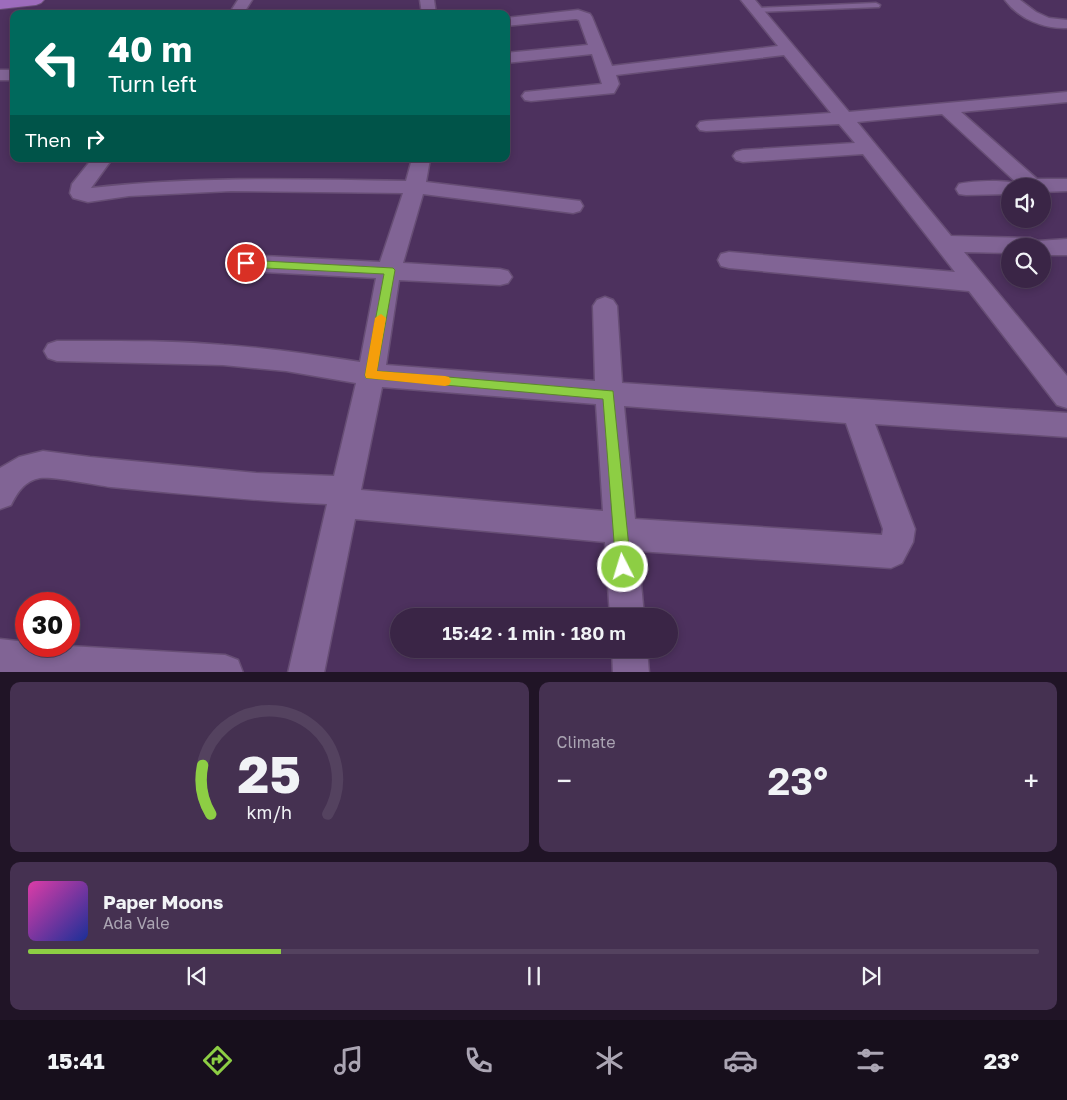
<!DOCTYPE html>
<html lang="en">
<head>
<meta charset="utf-8">
<style>
  :root { --surface:#3a2546; --page:#453151; --text:#f1f3f6; --muted:#aba5b3; --line:#54425f; --accent:#8dce44 }
  body { margin:0; font-family:"Golos Text",sans-serif; background:var(--page); color:var(--text); height:100vh; display:flex; flex-direction:column; font-size:19px; white-space:nowrap }
  * { box-sizing:border-box; margin:0 }
  p { font-size:16px; color:var(--muted) }
  .icon { flex:none; width:28px; height:28px; fill:none; stroke:currentColor; stroke-width:2; stroke-linecap:round; stroke-linejoin:round }
  .map { position:relative; height:672px; overflow:hidden }
  .details { display:flex; flex-direction:column; gap:10px; padding:10px; background:#201426; flex:1 }
  .details>* { flex:none }
  .banner { position:absolute; left:10px; top:10px; width:500px; height:152px; border-radius:10px; box-shadow:0 2px 8px #0003,0 0 0 1px var(--line); background:#00695c; color:#fff; overflow:hidden }
  .controls { position:absolute; left:1001px; top:178px; display:grid; gap:10px }
  .controls a { display:grid; place-items:center; width:50px; height:50px; border-radius:50%; background:var(--surface); box-shadow:0 2px 8px #0003,0 0 0 1px var(--line); font-size:25px }
  .speed { position:absolute; left:15px; top:592px; display:flex; gap:10px; font-size:25px; font-weight:700; text-align:center }
  .speed>* { display:grid; place-content:center; width:65px; height:65px; border-radius:50%; background:var(--surface); box-shadow:0 2px 8px #0003,0 0 0 1px var(--line); line-height:1 }
  .speed .limit { border:8px solid #d22; background:#fff; color:#111 }
  .pin { position:absolute; display:grid; place-items:center; width:42px; height:42px; color:#fff; margin:-21px; border:2px solid #fff; border-radius:50%; box-shadow:0 1px 5px #0007 }
  .me { position:absolute; width:55px; margin:-28px; rotate:355deg; stroke-linejoin:round; filter:drop-shadow(0 0 4px #0008) }
  .turn { display:flex; align-items:center; gap:18px; height:105px; padding:0 15px; font-size:22px }
  .turn .icon { width:65px; height:65px; stroke-width:2.5 }
  .turn b { display:block; font-size:35px; line-height:42px }
  .then { display:flex; align-items:center; height:48px; padding:0 15px; background:#0003; gap:10px; font-size:19px }
  .big { font-size:38px; font-weight:600; line-height:1.1 }
  .details .tile { flex:1; display:flex; flex-direction:column; justify-content:center; gap:8px; min-width:0; padding:0 18px; border-radius:10px; background:var(--page) }
  .details .dial { align-items:center; gap:0 }
  .dial svg { height:130px; overflow:visible; fill:none; stroke:var(--line); stroke-width:7; stroke-linecap:round; text-anchor:middle }
  .dial text { fill:var(--text); stroke:none }
  .song { display:flex; align-items:center; gap:15px }
  .cover { width:60px; height:60px; border-radius:8px; background:linear-gradient(135deg,hsl(320 70% 55%),hsl(230 70% 35%)) }
  .played { height:5px; border-radius:2px; background:linear-gradient(90deg,var(--accent) 25%,var(--line) 25%) }
  .keys { display:flex; justify-content:space-around; direction:ltr }
  .heat { display:flex; justify-content:space-between; align-items:center; font-size:28px; direction:ltr }
  .details .tiles { flex:1; display:grid; gap:10px; grid-template-columns:1fr 1fr }
  .tile:last-child { grid-column:span 2 }
  .trip { position:absolute; left:390px; top:608px; width:288px; height:50px; border-radius:25px; background:var(--surface); box-shadow:0 2px 8px #0003,0 0 0 1px var(--line); font-weight:600; line-height:50px; text-align:center }
  .dock { display:flex; height:80px; justify-content:space-around; align-items:center; background:#170f1c; color:var(--muted) }
  .dock .icon { width:35px; height:35px }
  .dock .current { color:var(--accent) }
  .dock b { font-size:22px; color:var(--text) }
  .map>svg:first-child { display:block }
  .lines { fill:none; stroke-linecap:round; stroke-linejoin:round }
  .service-casing { stroke:#674e75; stroke-width:3 }
  .minor-casing { stroke:#674e75; stroke-width:3 }
  .primary-casing { stroke:#674e75; stroke-width:2 }
  .service { fill:#816495; fill-rule:evenodd }
  .minor { fill:#816495; fill-rule:evenodd }
  .primary { fill:#9d6cbc; fill-rule:evenodd }
  .route { fill:#8dce44; stroke:#5c862c }
  .slow { fill:#f59e0b }
</style>
</head>
<body>
<div class="map">
<svg width="1067" height="673" viewBox="0 0 1067 673">
  <rect width="100%" height="100%" fill="#4d315e"/>
  <g class="lines">
    <g class="service-casing">
      <polygon id="service" points="876,3 880,5 879,7 756,12 752,10 756,8"/>
    </g>
    <g class="minor-casing">
      <g id="minor">
        <polygon points="238,0 252,0 243,14 229,14"/>
        <polygon points="420,0 434,0 436,14 422,14"/>
        <path d="M741,0H755L849,112L1067,92V102L961,112L1037,179H1067V191L1042,192V186H1010V194L966,195L959,194L956,189L959,184C972,181 1009,179 1019,185L942,114L857,122L951,236L1030,238L1038,241L1067,239V255H1042V246H1010V253L964,252L1067,376V408L1057,405L969,291L729,268L721,266L718,260L721,254L729,252L955,272L863,154L743,162L736,160L733,156L736,152L743,150L855,143L839,124L706,131L700,130L697,126L700,122L706,121L831,113L784,55L616,75L619,84L614,93L531,101L525,100L522,96L525,92L602,84L592,54L506,63V53L588,45L579,20L576,19L506,26V18L578,10L590,14L592,17L612,66L778,46Z"/>
        <path d="M1005,0H1020L1036,12L1049,18L1067,20V28C1044,29 1019,19 1005,0Z"/>
        <rect x="0" y="70" width="14" height="10"/>
        <path d="M92,159H112L91,188C196,176 301,179 406,181L412,159H430L426,182L580,201L583,206L580,211L573,213L423,194L403,263L500,269L508,271L512,277L508,283L500,285L399,280L386,365L595,381L593,306L597,300L605,297L613,300L617,306L622,383L1067,413V437L875,424L915,529L913,542L902,563L891,568L638,551L644,616H610L605,542L355,519L324,673H288L327,504C255,501 183,494 111,487C95,485 53,476 40,478C24,481 17,493 11,505L0,509V468L19,457L43,451L90,457L256,473L334,476L356,383L286,371L223,365L57,361L48,358L44,351L48,344L57,341C113,341 169,340 224,345C270,348 315,355 360,362L376,278L246,271L238,269L235,263L238,257L246,255L380,262L403,193L231,191L129,196L88,202L73,198L70,193L72,184ZM382,387L596,404L603,511L361,490ZM624,406L846,423L883,529L882,535L635,519Z"/>
        <polygon points="0,639 26,642 26,646 69,646 225,655 238,660 243,673 0,673"/>
        <polygon points="612,649 647,649 649,673 613,673"/>
      </g>
    </g>
    <g class="primary-casing">
      <polygon id="primary" points="0,0 44,0 41,3 36,5 0,9"/>
    </g>
    <use href="#service" class="service"/>
    <use href="#minor" class="minor"/>
    <use href="#primary" class="primary"/>
  </g>
  <polygon class="route" points="246,260 393,268 395,270 377,371 613,391 631,567 628,572 623,575 618,572 616,567 603,399 366,378 365,375 384,274 246,267 241,263"/>
  <polygon class="slow" points="381,314 386,318 377,371 445,376 449,377 451,381 449,385 445,386 366,378 365,375 375,318"/>
</svg>
<div class="controls">
<a><svg class="icon" aria-label="sound" viewBox="0 0 24 24"><path d="M4 9h4l5-4v14l-5-4H4zM17 9q2 3 0 6"/></svg></a>
<a><svg class="icon" aria-label="search" viewBox="0 0 24 24"><circle cx="10" cy="10" r="6"/><path d="M15 15l6 6"/></svg></a>
</div>
<div class="speed"><div class="limit">30</div></div>
<div class="pin" style="left:246px;top:263px;background:#d93025"><svg class="icon" aria-label="arrive" viewBox="0 0 24 24"><path d="M6 21V4h12l-3 4 3 4H6"/></svg></div>
<svg class="me" style="left:623px;top:567px" viewBox="-20 -20 40 40"><circle r="17" fill="#8dce44" stroke="#fff" stroke-width="3"/><path d="M0-11L8 9 0 5-8 9z" fill="#fff"/></svg>
<div class="trip">15:42 · 1 min · 180 m</div>
<div class="banner">
<div class="turn"><svg class="icon" aria-label="left" viewBox="0 0 24 24"><path d="M17 20v-9H6M10 6l-5 5 5 5"/></svg><div><b>40 m</b>Turn left</div></div>
<div class="then">Then<svg class="icon" aria-label="right" viewBox="0 0 24 24"><path d="M7 20v-9h11M14 6l5 5-5 5"/></svg></div>
</div>
</div>
<section class="details">
<div class="tiles">
<div class="tile dial"><svg viewBox="0 0 100 80">
<path d="M14 69A42 42 0 1 1 86 69"/>
<path d="M14 69A42 42 0 0 1 9 39" stroke="#8dce44"/>
<text x="50" y="56" font-size="32" font-weight="700">25</text>
<text x="50" y="72" font-size="11">km/h</text>
</svg></div>
<div class="tile"><p>Climate</p>
<div class="heat"><a>−</a><b class="big">23°</b><a>+</a></div>
</div>
<div class="tile">
<div class="song"><i class="cover"></i><div><b>Paper Moons</b><p>Ada Vale</p></div></div>
<div class="played"></div>
<div class="keys"><svg class="icon" aria-label="previous" viewBox="0 0 24 24"><path d="M18 5L8 12l10 7zM5 5v14"/></svg><svg class="icon" aria-label="pause" viewBox="0 0 24 24"><path d="M8 5v14M16 5v14"/></svg><svg class="icon" aria-label="next" viewBox="0 0 24 24"><path d="M6 5l10 7-10 7zM19 5v14"/></svg></div>
</div>
</div>
</section>
<nav class="dock">
<b>15:41</b>
<svg class="icon current" aria-label="directions" viewBox="0 0 24 24"><path d="M12 3l9 9-9 9-9-9zM9 14v-3h6M13 9l2 2-2 2"/></svg>
<svg class="icon" aria-label="music" viewBox="0 0 24 24"><path d="M9 18V5l10-2v13"/><circle cx="6" cy="18" r="3"/><circle cx="16" cy="16" r="3"/></svg>
<svg class="icon" aria-label="phone" viewBox="0 0 24 24"><path d="M5 4h4l2 5-3 2q2 4 5 5l2-3 5 2v4C11 20 4 13 5 4z"/></svg>
<svg class="icon" aria-label="climate" viewBox="0 0 24 24"><path d="M12 3v18M4 7l16 10M4 17L20 7"/></svg>
<svg class="icon" aria-label="car" viewBox="0 0 24 24"><path d="M5 17H2v-5l4-1 3-4h7l3 4 3 1v5h-3M9 17h6M6 11h13"/><circle cx="7" cy="17" r="2"/><circle cx="17" cy="17" r="2"/></svg>
<svg class="icon" aria-label="filters" viewBox="0 0 24 24"><path d="M4 7h16M4 17h16"/><circle cx="9" cy="7" r="2"/><circle cx="15" cy="17" r="2"/></svg>
<b>23°</b>
</nav>
</body>
</html>
